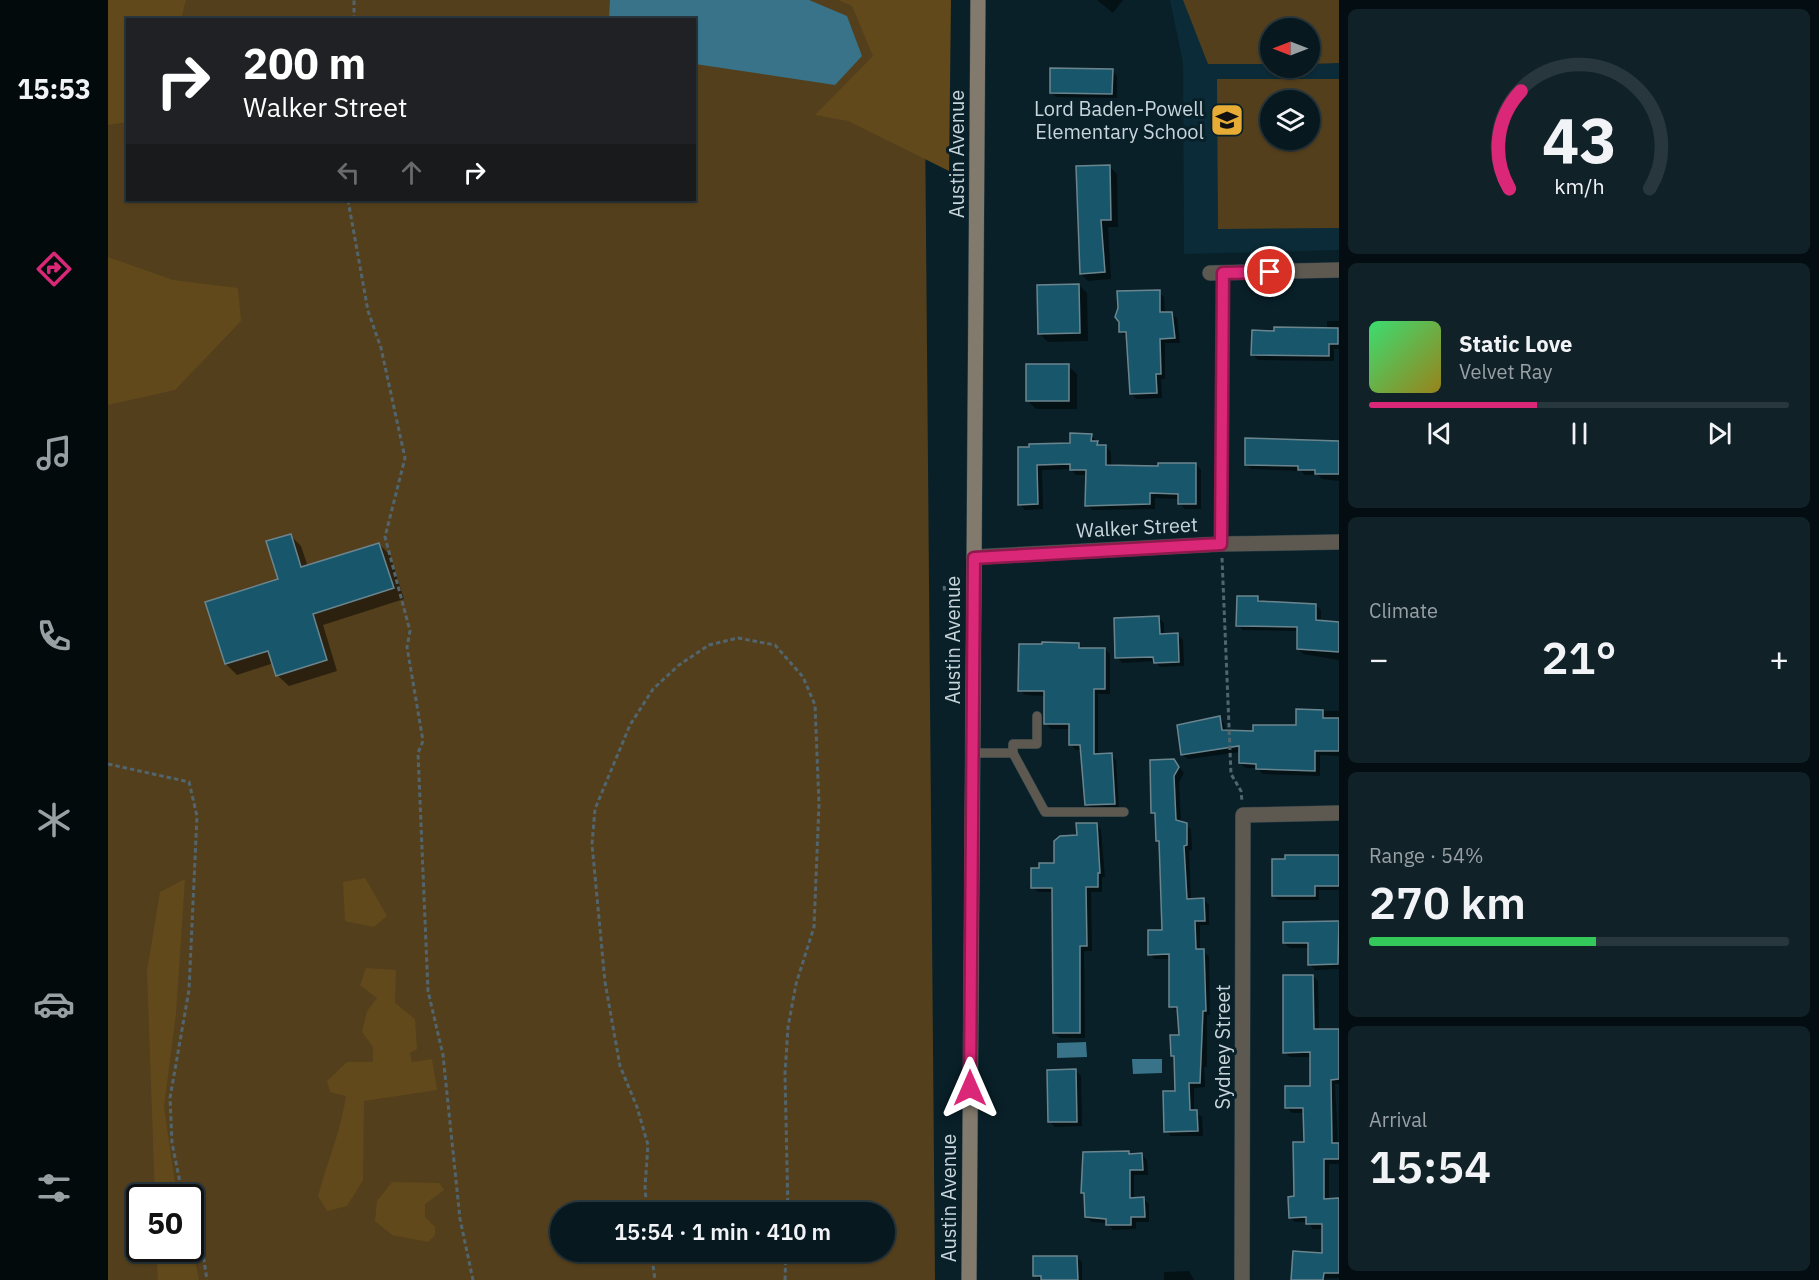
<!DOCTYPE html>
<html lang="en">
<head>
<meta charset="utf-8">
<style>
  :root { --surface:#07181f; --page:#102128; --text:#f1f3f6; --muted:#98a0a4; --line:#28373d; --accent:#db2777 }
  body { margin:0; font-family:"IBM Plex Sans",sans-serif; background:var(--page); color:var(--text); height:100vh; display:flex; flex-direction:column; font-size:22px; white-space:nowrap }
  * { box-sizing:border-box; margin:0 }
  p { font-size:20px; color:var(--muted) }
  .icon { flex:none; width:33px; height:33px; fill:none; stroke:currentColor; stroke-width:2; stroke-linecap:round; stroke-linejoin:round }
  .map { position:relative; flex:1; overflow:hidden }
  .sheet { display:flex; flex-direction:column; gap:9px; padding:9px; background:#040d11; width:480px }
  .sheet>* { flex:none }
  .hud { position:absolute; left:18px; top:18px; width:570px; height:183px; border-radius:0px; box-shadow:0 2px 4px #0004,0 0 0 2px var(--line); background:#202124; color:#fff; overflow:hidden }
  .needle { width:39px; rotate:270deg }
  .fabs { position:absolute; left:1152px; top:18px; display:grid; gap:12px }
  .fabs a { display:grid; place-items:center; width:60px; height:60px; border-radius:50%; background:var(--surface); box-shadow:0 2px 4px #0004,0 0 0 2px var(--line); font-size:30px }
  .speed { position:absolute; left:18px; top:1184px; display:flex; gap:12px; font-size:30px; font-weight:700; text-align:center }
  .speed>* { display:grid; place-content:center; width:78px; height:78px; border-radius:50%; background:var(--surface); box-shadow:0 2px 4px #0004,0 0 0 2px var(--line); line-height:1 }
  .speed .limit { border:3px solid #111; border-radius:9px; background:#fff; color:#111 }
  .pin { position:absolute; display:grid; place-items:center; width:51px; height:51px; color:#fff; margin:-26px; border:3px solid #fff; border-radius:50%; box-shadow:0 2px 6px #0007 }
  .me { position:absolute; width:66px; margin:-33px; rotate:0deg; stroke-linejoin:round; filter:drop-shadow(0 0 4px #0008) }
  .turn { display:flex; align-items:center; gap:21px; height:126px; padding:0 18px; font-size:27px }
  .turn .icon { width:78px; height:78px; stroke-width:2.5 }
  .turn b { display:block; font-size:42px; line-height:51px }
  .lanes { display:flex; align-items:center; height:57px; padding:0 18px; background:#0003; justify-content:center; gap:30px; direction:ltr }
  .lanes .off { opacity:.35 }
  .big { font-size:45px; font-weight:600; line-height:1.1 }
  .sheet .tile { flex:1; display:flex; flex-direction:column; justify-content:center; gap:9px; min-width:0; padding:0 21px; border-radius:9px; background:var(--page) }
  .sheet .dial { align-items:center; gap:0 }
  .dial svg { height:156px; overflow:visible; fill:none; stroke:var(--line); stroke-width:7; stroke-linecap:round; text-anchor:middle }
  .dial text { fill:var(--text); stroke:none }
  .song { display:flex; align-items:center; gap:18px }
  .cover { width:72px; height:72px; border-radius:9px; background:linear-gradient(135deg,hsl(140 70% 55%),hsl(50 70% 35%)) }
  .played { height:6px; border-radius:3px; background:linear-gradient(90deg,var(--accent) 40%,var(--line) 40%) }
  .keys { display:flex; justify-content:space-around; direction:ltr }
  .heat { display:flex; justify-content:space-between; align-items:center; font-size:33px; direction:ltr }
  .charge { height:9px; border-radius:4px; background:linear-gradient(90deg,#34c759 54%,var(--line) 0) }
  .trip { position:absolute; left:442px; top:1202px; width:345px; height:60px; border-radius:30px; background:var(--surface); box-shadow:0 2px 4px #0004,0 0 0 2px var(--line); font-weight:600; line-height:60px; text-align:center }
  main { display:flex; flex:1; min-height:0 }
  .tab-bar { display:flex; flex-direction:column; width:108px; justify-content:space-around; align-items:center; background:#030a0c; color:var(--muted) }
  .tab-bar .icon { width:42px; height:42px }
  .tab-bar .on { color:var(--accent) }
  .tab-bar b { font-size:27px; color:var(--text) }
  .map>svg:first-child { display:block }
  .built { fill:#0a2b37; fill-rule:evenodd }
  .green { fill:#533f1c; fill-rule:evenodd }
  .forest { fill:#61491b }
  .water { fill:#387389 }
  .shadow { fill:#0007 }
  .building { fill:#18576b; stroke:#6b858f; stroke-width:1.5 }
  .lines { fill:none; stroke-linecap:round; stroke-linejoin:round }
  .service-casing { stroke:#283d45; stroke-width:10 }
  .minor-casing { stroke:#283d45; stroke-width:16 }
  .secondary-casing { stroke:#283d45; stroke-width:16 }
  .path { stroke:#52656d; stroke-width:3; stroke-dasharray:4.5 3; stroke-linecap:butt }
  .service { stroke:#5d5850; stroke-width:9 }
  .minor { stroke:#5d5850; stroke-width:15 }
  .secondary { stroke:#827a6c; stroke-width:15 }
  .route-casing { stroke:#8e194d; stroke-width:15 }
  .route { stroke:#db2777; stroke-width:10 }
  .labels { text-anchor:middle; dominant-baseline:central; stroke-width:6; stroke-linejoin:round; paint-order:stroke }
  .poi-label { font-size:20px; fill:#c8d5db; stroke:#092029; text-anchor:end }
  .street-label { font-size:20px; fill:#c8d5db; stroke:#092029 }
</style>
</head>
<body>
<main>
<nav class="tab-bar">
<b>15:53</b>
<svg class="icon on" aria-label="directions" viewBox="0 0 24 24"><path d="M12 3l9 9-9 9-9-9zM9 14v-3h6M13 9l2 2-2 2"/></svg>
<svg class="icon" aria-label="music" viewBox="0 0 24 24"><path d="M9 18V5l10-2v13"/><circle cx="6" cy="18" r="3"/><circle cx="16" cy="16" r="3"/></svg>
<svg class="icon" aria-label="phone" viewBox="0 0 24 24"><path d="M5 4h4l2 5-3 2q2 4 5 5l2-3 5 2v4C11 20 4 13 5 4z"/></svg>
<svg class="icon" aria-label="climate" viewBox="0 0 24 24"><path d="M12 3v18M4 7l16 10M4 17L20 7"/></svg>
<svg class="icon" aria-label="car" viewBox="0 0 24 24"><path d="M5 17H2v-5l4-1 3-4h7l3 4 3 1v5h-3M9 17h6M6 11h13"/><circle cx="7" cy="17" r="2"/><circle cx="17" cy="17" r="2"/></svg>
<svg class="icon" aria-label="filters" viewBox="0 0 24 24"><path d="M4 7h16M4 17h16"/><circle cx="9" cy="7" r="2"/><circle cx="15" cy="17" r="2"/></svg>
</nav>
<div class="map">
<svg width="1231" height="1280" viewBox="0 0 1231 1280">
  <rect width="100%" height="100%" fill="#092029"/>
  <path class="built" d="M1062,0H1231V250L1076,254L1075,63ZM1162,28H1202V68H1162ZM1162,100H1202V140H1162Z"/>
  <g class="green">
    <path d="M0,0H816L827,1280H0ZM20,20H586V200H20ZM32,1197H82V1248H32ZM453,1212H777V1251H453Z"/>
    <polygon points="1075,0 1231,0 1231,63 1202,64 1202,28 1162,28 1162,64 1100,64"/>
    <path d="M1109,79H1231V228L1110,229ZM1162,100H1202V140H1162Z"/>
  </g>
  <g class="forest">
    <polygon points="0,0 78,0 73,19 20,20 19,122 0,125"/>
    <polygon points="730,0 843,0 841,171 740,121 707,115 765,56 744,6"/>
    <polygon points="0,257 65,280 130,288 133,321 67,390 0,405"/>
    <polygon points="257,878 279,916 266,927 237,921 235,882"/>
    <polygon points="77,879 68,1013 56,1107 69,1197 47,1197 39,971 52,892"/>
    <path d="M258,968L288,970L287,1003L307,1019L309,1049L302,1053L304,1062L324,1059L329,1090L256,1101L255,1180L239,1206L219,1211L210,1196C219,1162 233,1131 238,1096L222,1092L219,1081L239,1062H265V1047L254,1032L259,1011L269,998L252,985Z"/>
    <polygon points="284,1182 331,1183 336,1190 317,1204 317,1217 327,1227 327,1235 320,1242 284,1235 267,1221 269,1201"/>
    <polygon points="83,1241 91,1280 50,1280 48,1248 82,1248"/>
  </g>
  <g class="water">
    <polygon points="502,0 701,0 739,16 754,56 727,85 587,64 586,20 501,19"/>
    <polygon points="978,1042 979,1057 949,1058 949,1043"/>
    <polygon points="1024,1059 1054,1059 1054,1073 1025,1074"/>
  </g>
  <g class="shadow">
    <polygon points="989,0 1015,0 1005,13"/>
    <polygon points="1004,70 1009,76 1009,98 948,97 943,92"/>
    <polygon points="1002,167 1009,174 1010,227 1000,227 1003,279 980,281 973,274"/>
    <polygon points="971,285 979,293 980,341 940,342 931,333"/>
    <polygon points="1051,292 1056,297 1057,313 1063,313 1069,318 1072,343 1057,343 1057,379 1053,379 1054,398 1029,399 1023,394 1020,337 1013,332"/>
    <polygon points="1219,321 1231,321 1231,349 1226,349 1226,361 1150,360 1145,355 1219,329"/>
    <polygon points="960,366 969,374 969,409 928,409 919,400"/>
    <polygon points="983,435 993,446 998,446 1003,452 1003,467 1051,468 1088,464 1093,470 1093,509 1077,509 1071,503 1071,499 1047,498 1047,509 984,510 979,505 979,475 968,475 963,469 934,470 935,509 917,510 912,504 911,448 963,445"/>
    <polygon points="1139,440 1231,442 1231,481 1214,479 1210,475 1197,475 1193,471 1143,469 1138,464"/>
    <polygon points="182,535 193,546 200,567 271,544 282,555 296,599 215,625 229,671 181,686 169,675 166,663 129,675 118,664 99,603 172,579"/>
    <polygon points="1150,598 1155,603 1207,605 1213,610 1213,621 1231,622 1231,660 1195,654 1190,648 1190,631 1135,630 1130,625"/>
    <polygon points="1050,618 1056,623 1056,635 1069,634 1075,640 1076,666 1052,667 1047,661 1014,663 1009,657"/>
    <polygon points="971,644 976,649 997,649 1002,654 1002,694 990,694 990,755 1003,755 1008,760 1011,809 984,810 979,804 974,750 968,750 963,745 963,729 943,729 938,724 938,696 917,695 912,690"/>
    <polygon points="1189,711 1231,711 1231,756 1212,755 1212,776 1155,774 1149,768 1138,768 1132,763 1133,752 1080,759 1074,754 1111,717 1116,723 1118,732 1146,732 1189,727"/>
    <polygon points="1065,760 1076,773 1071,782 1073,823 1083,829 1084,850 1081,851 1083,900 1096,900 1101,905 1101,925 1092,925 1092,951 1101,956 1102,1015 1099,1015 1099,1067 1096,1067 1097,1087 1086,1088 1086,1112 1094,1117 1095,1136 1063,1136 1058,1131 1068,1092 1068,1059 1064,1055 1072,1037 1071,1012 1062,1006 1063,959 1047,959 1042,954 1055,931 1053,844 1049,840 1049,816 1045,812"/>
    <polygon points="988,824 993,830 997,877 994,877 994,892 983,892 984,951 976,951 977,1038 952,1038 946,1033 945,892 930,892 925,887 932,869 947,864 970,837"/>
    <polygon points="1178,856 1231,856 1231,890 1211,890 1211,900 1170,900 1165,895"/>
    <polygon points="1231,923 1231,969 1207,970 1202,964 1201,948 1182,948 1176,943 1176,924"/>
    <polygon points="1205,976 1210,981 1211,1031 1231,1031 1231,1084 1227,1084 1231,1164 1221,1164 1221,1200 1231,1200 1231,1278 1183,1280 1215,1254 1215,1229 1205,1229 1200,1222 1187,1222 1182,1217 1197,1143 1197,1113 1184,1113 1179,1108 1204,1087 1203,1057 1182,1057 1176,1052"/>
    <polygon points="968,1071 973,1076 974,1126 947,1127 942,1122"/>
    <polygon points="1020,1152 1023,1155 1034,1155 1039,1160 1040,1175 1026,1175 1026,1199 1036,1199 1041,1204 1041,1222 1028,1222 1028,1229 1005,1230 1000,1223 984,1222 978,1217 978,1196 974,1192"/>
    <polygon points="969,1257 974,1262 974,1280 932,1280 927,1275"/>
    <polygon points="1081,1271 1086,1280 1056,1280 1056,1272"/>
  </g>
  <g class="building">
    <polygon points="942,68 1005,69 1004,94 942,93"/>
    <polygon points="1002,165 1003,220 993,220 997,272 972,274 968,166"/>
    <polygon points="971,284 972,333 930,334 929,285"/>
    <polygon points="1052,290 1052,312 1064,312 1067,338 1052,339 1053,374 1048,374 1049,393 1022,394 1018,332 1011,332 1011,322 1007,317 1010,308 1009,291"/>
    <polygon points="1166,327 1230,328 1230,344 1221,344 1221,356 1143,355 1144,330 1166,331"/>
    <rect x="918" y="364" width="43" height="37"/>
    <polygon points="962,433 984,434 983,441 990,441 989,445 998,445 998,465 1050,466 1050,463 1088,463 1088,504 1070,504 1070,494 1042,493 1042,504 977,506 978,470 962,470 962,464 929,465 930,504 910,505 910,447 921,447 921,444 962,443"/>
    <polygon points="1137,438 1231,441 1231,474 1207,474 1207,470 1190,470 1190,466 1137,465"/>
    <polygon points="183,534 193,567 271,543 286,588 205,614 219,660 168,676 160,651 117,664 97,602 170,579 158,541"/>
    <polygon points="1129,596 1150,596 1150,601 1208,604 1208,620 1231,622 1231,652 1189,649 1189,627 1128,626"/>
    <polygon points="1051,616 1052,634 1070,633 1071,662 1046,663 1045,657 1007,658 1006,618"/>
    <polygon points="934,642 971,643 971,648 997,648 997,689 986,689 986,754 1004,753 1007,804 977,805 972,745 961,745 961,724 936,724 936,691 910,691 911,644 934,644"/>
    <polygon points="1188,709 1215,710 1215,718 1231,718 1231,751 1207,751 1207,771 1148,769 1148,764 1131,763 1131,746 1073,755 1069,725 1112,716 1114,730 1145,731 1145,725 1188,725"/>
    <polygon points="1066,759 1071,767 1066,776 1068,820 1079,823 1079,845 1076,846 1079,899 1096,898 1097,921 1087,921 1088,949 1096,949 1098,1011 1095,1011 1092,1083 1081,1083 1082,1110 1089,1110 1090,1131 1056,1132 1055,1091 1067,1091 1066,1056 1063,1056 1062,1035 1071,1035 1069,1007 1061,1007 1061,954 1040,955 1040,930 1054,930 1051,841 1048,841 1047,813 1043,813 1042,760"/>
    <polygon points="968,823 989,823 992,873 990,873 990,887 978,887 979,946 972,946 972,1033 945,1033 944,888 923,888 923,868 931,868 931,863 946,863 946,841 952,836 969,835"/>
    <polygon points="1177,855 1231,855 1231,886 1207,886 1207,896 1164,896 1164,859 1177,859"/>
    <polygon points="1231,921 1230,964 1200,965 1200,943 1175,943 1175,922"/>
    <polygon points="1175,975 1205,975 1206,1029 1231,1029 1231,1079 1223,1080 1224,1143 1231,1143 1231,1159 1216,1159 1216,1199 1231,1198 1231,1273 1216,1273 1215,1280 1183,1280 1185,1251 1214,1253 1214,1224 1198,1224 1198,1217 1181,1218 1180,1197 1186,1196 1185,1142 1196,1142 1195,1108 1177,1108 1177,1086 1202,1086 1202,1052 1175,1053"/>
    <polygon points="968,1069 969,1122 940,1122 939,1070"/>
    <polygon points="1021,1151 1021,1154 1034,1153 1035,1170 1022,1170 1022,1198 1036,1197 1037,1217 1023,1217 1023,1225 998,1225 998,1219 977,1217 976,1193 973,1193 975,1152"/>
    <polygon points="925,1256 969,1256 970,1280 933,1280 933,1276 925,1276"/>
  </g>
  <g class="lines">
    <g class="service-casing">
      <g id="service">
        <polyline points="1113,544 1115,273"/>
        <polyline points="864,753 905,753 937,812 1016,812"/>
        <polyline points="905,753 905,744 929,744 929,716"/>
      </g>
    </g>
    <g class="minor-casing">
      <g id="minor">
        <polyline points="1102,273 1231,270"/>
        <polyline points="866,557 1113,544 1231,542"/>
        <polyline points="1134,1280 1135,815 1231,813"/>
      </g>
    </g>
    <g class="secondary-casing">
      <polyline id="secondary" points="861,1280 870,0"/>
    </g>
    <g class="path">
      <polyline points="246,20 246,0"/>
      <polyline points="240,200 260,311 273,348 297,458 277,537 302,631 299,647 315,741 310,753 320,991 335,1055 352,1219 365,1280"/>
      <polyline points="1114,558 1123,774 1133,791 1134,801"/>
      <polyline points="836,586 837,593"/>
      <polyline points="0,764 81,782 89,816 81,990 62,1098 64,1143 75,1197"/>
      <polyline points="539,1212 537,1187 540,1145 529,1107 512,1066 497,982 484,844 487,809 522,725 545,689 571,665 601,645 630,638 667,645 695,677 707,705 711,804 706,927 688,984 680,1027 677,1074 680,1212"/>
      <polyline points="82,1215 93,1241 99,1280"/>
      <polyline points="543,1251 547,1280"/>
      <polyline points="677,1280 678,1251"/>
    </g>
    <use href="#service" class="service"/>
    <use href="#minor" class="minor"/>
    <use href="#secondary" class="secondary"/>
  </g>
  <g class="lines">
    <g class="route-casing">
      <polyline id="route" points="862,1088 866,558 1113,544 1115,273 1162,272"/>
    </g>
    <use href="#route" class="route"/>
  </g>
  <defs>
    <g id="school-square" transform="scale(1.725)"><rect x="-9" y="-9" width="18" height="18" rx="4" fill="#e6ac36" stroke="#092029"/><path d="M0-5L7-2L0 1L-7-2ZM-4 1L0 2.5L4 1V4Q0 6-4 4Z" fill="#111"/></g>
  </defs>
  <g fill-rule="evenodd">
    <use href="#school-square" x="1119" y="120"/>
  </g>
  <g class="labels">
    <g class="poi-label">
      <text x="1096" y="108">Lord Baden-Powell<tspan x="1096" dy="23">Elementary School</tspan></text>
    </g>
    <g class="street-label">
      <text transform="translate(848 154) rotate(-90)">Austin Avenue</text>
      <text transform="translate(1029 527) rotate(-3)">Walker Street</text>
      <text transform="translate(844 640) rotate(-90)">Austin Avenue</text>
      <text transform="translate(1114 1047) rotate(-90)">Sydney Street</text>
      <text transform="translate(840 1198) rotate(-90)">Austin Avenue</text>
    </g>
  </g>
</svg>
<div class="fabs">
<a><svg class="needle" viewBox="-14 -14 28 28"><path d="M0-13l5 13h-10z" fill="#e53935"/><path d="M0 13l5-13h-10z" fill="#98a0a4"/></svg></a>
<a><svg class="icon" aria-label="layers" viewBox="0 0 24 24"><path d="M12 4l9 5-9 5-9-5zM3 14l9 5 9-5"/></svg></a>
</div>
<div class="speed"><div class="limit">50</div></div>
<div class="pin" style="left:1162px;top:272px;background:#d93025"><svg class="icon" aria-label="arrive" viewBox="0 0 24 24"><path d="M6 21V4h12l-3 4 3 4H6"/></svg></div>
<svg class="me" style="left:862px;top:1088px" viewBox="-20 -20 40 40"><path d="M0-17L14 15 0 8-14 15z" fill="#db2777" stroke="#fff" stroke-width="4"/></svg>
<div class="trip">15:54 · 1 min · 410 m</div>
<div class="hud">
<div class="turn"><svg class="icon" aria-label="right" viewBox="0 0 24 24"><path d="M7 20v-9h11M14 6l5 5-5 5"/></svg><div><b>200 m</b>Walker Street</div></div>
<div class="lanes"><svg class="icon off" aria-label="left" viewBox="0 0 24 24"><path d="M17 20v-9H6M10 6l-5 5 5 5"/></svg><svg class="icon off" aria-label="ahead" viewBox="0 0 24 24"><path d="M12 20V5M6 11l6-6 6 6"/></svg><svg class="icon" aria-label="right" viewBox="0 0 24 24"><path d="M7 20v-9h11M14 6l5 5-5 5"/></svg></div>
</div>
</div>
<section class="sheet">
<div class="tile dial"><svg viewBox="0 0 100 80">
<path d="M14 69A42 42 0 1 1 86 69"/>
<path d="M14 69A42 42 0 0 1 20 19" stroke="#db2777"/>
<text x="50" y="56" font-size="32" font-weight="700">43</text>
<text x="50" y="72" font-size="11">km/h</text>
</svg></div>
<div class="tile">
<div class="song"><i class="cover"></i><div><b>Static Love</b><p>Velvet Ray</p></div></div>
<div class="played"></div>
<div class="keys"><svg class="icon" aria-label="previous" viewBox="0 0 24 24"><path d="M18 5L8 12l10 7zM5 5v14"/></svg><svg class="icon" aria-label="pause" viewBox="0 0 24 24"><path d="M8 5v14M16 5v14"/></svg><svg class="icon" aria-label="next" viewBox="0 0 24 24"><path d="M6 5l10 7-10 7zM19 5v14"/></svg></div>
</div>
<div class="tile"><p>Climate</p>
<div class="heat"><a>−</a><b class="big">21°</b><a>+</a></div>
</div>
<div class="tile"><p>Range · 54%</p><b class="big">270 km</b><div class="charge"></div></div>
<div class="tile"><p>Arrival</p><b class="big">15:54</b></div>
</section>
</main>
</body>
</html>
